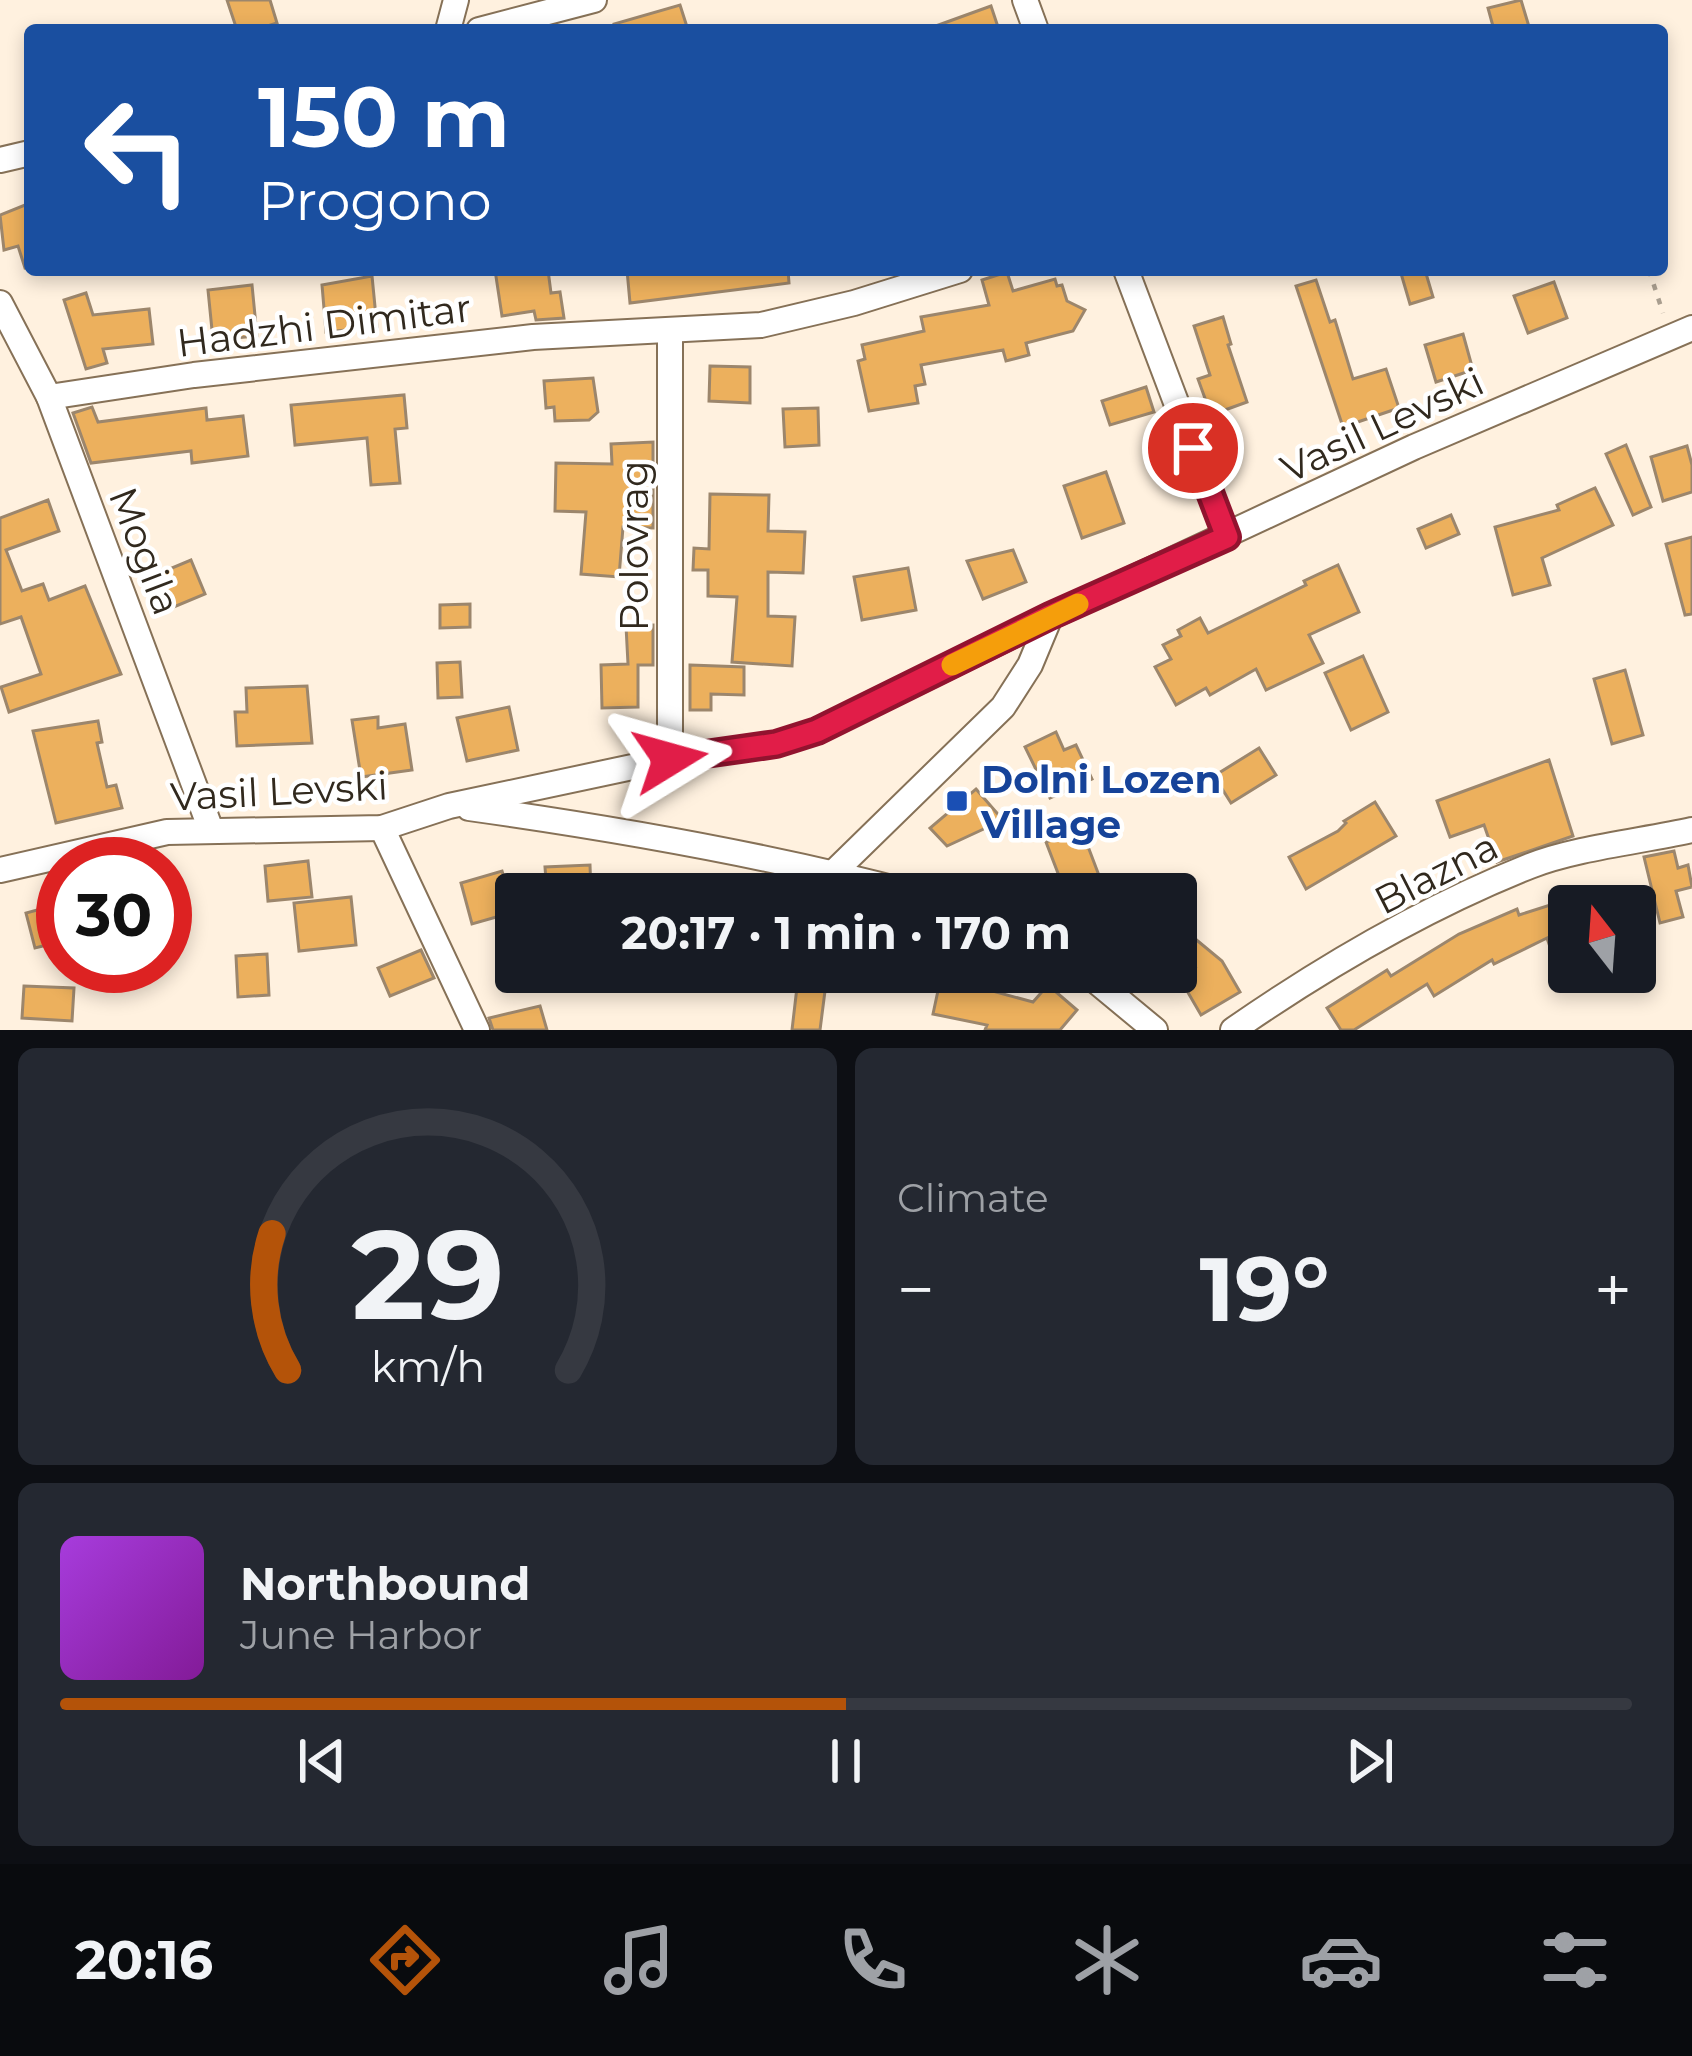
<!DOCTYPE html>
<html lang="en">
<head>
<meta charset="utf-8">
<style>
  :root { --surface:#171b24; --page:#242831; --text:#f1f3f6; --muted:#9ea1a6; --line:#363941; --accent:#b45309 }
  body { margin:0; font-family:Montserrat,sans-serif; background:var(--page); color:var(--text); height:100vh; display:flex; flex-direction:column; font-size:45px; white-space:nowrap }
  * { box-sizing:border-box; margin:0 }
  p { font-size:39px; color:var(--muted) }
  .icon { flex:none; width:66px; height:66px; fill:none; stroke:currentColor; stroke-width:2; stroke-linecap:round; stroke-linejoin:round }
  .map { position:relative; height:1030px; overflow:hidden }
  .panel { display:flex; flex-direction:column; gap:18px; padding:18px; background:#0d0f14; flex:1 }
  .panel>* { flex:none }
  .guide { position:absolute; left:24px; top:24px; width:1644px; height:252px; border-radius:12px; box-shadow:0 6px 18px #0003; background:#1a4fa0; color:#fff; overflow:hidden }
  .needle { width:78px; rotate:343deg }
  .buttons { position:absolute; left:1548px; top:885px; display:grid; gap:24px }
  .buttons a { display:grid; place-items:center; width:108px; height:108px; border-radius:12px; background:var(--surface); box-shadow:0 6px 18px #0003; font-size:60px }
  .speed { position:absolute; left:36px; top:837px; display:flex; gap:24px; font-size:60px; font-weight:700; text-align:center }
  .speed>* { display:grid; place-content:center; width:156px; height:156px; border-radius:50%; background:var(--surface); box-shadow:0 6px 18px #0003; line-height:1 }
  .speed .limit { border:18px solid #d22; background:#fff; color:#111 }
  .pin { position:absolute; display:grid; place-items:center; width:102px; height:102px; color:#fff; margin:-51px; border:6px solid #fff; border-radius:50%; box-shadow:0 3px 12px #0007 }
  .me { position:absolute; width:132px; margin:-66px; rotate:82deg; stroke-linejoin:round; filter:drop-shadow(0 0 9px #0008) }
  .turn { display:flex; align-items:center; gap:42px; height:252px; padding:0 36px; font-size:54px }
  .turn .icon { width:156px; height:156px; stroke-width:2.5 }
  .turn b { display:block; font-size:84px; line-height:102px }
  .big { font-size:90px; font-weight:700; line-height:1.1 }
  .panel .tile { flex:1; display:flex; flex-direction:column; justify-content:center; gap:18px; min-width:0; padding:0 42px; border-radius:18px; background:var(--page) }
  .panel .dial { align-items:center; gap:0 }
  .dial svg { height:312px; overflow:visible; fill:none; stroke:var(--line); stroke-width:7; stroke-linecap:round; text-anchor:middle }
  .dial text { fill:var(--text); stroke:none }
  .song { display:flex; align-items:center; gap:36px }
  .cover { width:144px; height:144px; border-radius:18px; background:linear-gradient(135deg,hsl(280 70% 55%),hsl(290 70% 35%)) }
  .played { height:12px; border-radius:6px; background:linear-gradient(90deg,var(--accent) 50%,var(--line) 50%) }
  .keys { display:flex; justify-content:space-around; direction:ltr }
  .heat { display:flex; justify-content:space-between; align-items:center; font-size:66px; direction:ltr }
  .panel .tiles { flex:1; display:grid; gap:18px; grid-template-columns:1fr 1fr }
  .tile:last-child { grid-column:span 2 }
  .trip { position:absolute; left:495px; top:873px; width:702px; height:120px; border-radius:12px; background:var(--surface); box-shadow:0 6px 18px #0003; font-weight:700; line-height:120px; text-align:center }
  .tabs { display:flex; height:192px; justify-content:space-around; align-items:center; background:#090b0e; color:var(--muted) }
  .tabs .icon { width:84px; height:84px }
  .tabs .selected { color:var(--accent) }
  .tabs b { font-size:54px; color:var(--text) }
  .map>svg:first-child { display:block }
  .building { fill:#ecb05d; stroke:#9c866c; stroke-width:3 }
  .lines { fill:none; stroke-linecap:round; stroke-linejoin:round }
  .street-casing { stroke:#867157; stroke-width:28 }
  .path { stroke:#a99e8f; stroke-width:4.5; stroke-dasharray:6 9; stroke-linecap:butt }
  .street { stroke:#fff; stroke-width:24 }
  .route-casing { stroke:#92132f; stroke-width:30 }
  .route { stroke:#e11d48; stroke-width:21 }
  .slow { stroke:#f59e0b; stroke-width:21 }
  .transit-dot { fill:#1a4fb4; stroke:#fff; stroke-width:4.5 }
  .labels { text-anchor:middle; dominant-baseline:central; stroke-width:9; stroke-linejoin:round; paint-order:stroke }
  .street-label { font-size:39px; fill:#31291e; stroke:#fff }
  .transit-label { font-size:39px; font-weight:bold; fill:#164399; stroke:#fff; text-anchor:start }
</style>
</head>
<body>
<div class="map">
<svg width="1692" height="1030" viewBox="0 0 1692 1030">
  <rect width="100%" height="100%" fill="#fff1df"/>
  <g class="building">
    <polygon points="227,0 270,0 277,23 255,30 237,30"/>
    <polygon points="1521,0 1530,30 1494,30 1488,8"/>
    <polygon points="680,5 688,30 615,30 614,24"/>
    <polygon points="991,6 999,30 934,30 933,27"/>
    <polygon points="30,203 30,267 25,268 18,246 4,250 0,215"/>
    <polygon points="495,270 548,270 551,293 560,292 564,318 536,320 534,311 502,316"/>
    <polygon points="627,270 788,270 789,283 630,303"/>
    <polygon points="1400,270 1425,270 1433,297 1410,304"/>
    <polygon points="1007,272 1013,291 1055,279 1057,286 1062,285 1067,301 1085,310 1073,331 1026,343 1029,355 1006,361 1003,350 921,365 925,384 915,386 918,403 869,411 858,361 865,359 862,345 924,331 921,317 989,305 982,280"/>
    <polygon points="372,276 377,327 326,332 322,285"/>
    <polygon points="1316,280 1330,322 1335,320 1353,379 1386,369 1399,408 1343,427 1296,286"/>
    <polygon points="1554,282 1567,318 1528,333 1514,296"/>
    <polygon points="252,285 257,336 213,340 208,290"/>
    <polygon points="86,293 93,315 149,309 153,344 103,349 107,363 86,369 64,300"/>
    <polygon points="1223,317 1231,344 1228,345 1247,402 1211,415 1198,379 1210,375 1194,326"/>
    <polygon points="1463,334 1473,370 1436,382 1425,345"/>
    <polygon points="710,366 750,367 750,403 709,401"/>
    <polygon points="593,378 598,412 589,420 555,421 554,407 546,408 544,381"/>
    <polygon points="1146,387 1154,412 1110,425 1102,401"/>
    <polygon points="404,395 407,428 395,429 400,483 371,485 367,438 295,445 291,405"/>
    <polygon points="92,407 98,422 206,408 207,420 243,416 248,456 192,463 191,451 91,463 73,413"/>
    <polygon points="818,408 819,445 785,447 783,409"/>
    <polygon points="653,442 653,528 623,527 619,577 581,574 586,512 555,511 556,463 612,464 611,444"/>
    <polygon points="1626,445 1651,507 1633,515 1606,454"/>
    <polygon points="1687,446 1692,465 1692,492 1663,501 1651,457"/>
    <polygon points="1106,472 1124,523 1082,538 1064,486"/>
    <polygon points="1595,488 1613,525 1542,558 1550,585 1513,595 1495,527 1559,510 1557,505"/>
    <polygon points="710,494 769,495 768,531 805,532 803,573 768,572 768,616 795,617 792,666 732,662 737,597 708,596 708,570 693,570 694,548 709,549"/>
    <polygon points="48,500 59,531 6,550 22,591 43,584 49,600 85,586 121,674 9,712 1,687 41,674 21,617 0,624 0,518"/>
    <polygon points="1451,515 1459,534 1426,548 1418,529"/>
    <polygon points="1692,537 1692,614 1685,615 1666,544"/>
    <polygon points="1013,550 1026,582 983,599 967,561"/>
    <polygon points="191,560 205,594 169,609 155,575"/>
    <polygon points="1338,565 1359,612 1309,635 1323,663 1266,690 1256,669 1210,695 1206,688 1176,705 1155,667 1171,659 1163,645 1181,636 1178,630 1200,618 1208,633 1306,585 1304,581"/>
    <polygon points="908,568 916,610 862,620 854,577"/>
    <polygon points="470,604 470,627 440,628 440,605"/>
    <polygon points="653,625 653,665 638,665 638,707 602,708 601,665 628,664 626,626"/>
    <polygon points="1363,656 1388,712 1351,730 1325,673"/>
    <polygon points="460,662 462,697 438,698 437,663"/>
    <polygon points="690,665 744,667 744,695 711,694 711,710 690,710"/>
    <polygon points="1625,670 1643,735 1612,744 1594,679"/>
    <polygon points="307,686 312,743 237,746 235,712 247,712 246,688"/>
    <polygon points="509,707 518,750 467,761 457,718"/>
    <polygon points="378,717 378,728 405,724 412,770 361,777 352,720"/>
    <polygon points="98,721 102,742 97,743 107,787 116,785 122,808 56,823 33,731"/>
    <polygon points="1056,732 1064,750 1076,745 1092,779 1050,798 1025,747"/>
    <polygon points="1259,748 1276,775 1231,803 1214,776"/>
    <polygon points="1549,760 1573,836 1497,862 1484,825 1450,837 1437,801"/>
    <polygon points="976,789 1003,820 947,846 930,828"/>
    <polygon points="1375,802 1396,836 1306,889 1289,857 1338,831 1346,823 1344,821"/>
    <polygon points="1081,828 1106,894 1066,894 1046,842"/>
    <polygon points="1674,851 1678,868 1688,865 1692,887 1676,891 1683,917 1660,923 1644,857"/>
    <polygon points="308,861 312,897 268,901 265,866"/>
    <polygon points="590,865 591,894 547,894 545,867"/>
    <polygon points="502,871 514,912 472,924 461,883"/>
    <polygon points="351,897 356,945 299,951 294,903"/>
    <polygon points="1569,899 1569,941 1550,947 1547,938 1494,964 1492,960 1434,996 1427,984 1354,1030 1341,1030 1327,1008 1387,970 1391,976 1459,934 1517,909 1519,915"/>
    <polygon points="63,903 63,941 35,948 26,913"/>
    <polygon points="1176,923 1222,961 1240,992 1201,1015 1179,977 1195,967 1176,952"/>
    <polygon points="421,950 434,978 390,996 378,968"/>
    <polygon points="267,954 269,995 238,997 236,956"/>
    <polygon points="942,972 984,972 981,988 1033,1002 1048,985 1077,1010 1060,1030 985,1030 987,1025 933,1014"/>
    <polygon points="24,986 74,988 72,1021 22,1018"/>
    <polygon points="797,987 825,991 820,1030 792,1030"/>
    <polygon points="540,1006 547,1030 493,1030 489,1018"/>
  </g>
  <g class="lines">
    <g class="street-casing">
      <g id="street">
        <polyline points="1025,0 1036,30"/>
        <polyline points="448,30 456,0"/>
        <polyline points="479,30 594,0"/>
        <polyline points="0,160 30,153"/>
        <polyline points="1126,270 1227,537"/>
        <polyline points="0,303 49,397 211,830"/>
        <polyline points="49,397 194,375 533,337 761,325 854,303 960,270"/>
        <polyline points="670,759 670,333"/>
        <path d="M469,808C619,829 769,855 915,894"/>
        <polyline points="382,828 477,1030"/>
        <polyline points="0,870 167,832 382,828 449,806 670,759 776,744 817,731 1050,617 1414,447 1692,328"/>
        <polyline points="834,872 1003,707 1030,665 1050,617"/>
        <polyline points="1085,972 1155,1030"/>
        <path d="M1233,1030C1324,967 1427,907 1530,866C1575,848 1643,841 1692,830"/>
      </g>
    </g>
    <polyline class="path" points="1649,270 1663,313"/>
    <use href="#street" class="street"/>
  </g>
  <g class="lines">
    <g class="route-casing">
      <polyline id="route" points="670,759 776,744 817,731 1050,616 1227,537 1193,448"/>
    </g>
    <use href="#route" class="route"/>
    <polyline class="slow" points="952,665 1078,604"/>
  </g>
  <rect class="transit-dot" x="945" y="789" width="24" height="24" rx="6"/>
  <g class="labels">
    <g class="street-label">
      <text transform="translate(324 325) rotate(-7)">Hadzhi Dimitar</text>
      <text transform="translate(1382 425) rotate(-25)">Vasil Levski</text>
      <text transform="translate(634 546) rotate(-90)">Polovrag</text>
      <text transform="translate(145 551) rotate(69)">Mogila</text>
      <text transform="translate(279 791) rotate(-3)">Vasil Levski</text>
      <text transform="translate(1436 873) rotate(-27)">Blazna</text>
    </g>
    <g class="transit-label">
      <text x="981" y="779">Dolni Lozen<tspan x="981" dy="45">Village</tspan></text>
    </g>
  </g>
</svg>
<div class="buttons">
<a><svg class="needle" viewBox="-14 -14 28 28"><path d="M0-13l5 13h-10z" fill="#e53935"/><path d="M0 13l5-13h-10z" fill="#9ea1a6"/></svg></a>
</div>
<div class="speed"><div class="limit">30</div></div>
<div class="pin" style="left:1193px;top:448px;background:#d93025"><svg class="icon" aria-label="arrive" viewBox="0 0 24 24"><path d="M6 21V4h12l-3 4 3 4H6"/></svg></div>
<svg class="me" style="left:670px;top:759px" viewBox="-20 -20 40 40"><path d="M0-17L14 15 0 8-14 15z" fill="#e11d48" stroke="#fff" stroke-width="4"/></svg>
<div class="trip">20:17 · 1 min · 170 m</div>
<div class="guide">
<div class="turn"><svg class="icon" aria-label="left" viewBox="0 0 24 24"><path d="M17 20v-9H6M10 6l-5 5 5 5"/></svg><div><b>150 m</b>Progono</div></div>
</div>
</div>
<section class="panel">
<div class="tiles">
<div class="tile dial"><svg viewBox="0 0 100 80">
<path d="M14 69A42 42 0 1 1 86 69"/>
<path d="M14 69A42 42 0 0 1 10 34" stroke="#b45309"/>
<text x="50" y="56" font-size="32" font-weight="700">29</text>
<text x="50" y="72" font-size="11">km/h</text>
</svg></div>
<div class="tile"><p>Climate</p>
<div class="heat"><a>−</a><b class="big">19°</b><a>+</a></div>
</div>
<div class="tile">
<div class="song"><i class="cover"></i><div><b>Northbound</b><p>June Harbor</p></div></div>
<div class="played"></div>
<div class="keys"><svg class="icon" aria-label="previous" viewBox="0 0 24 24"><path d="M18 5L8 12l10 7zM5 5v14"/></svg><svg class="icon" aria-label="pause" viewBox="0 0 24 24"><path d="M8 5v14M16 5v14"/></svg><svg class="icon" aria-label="next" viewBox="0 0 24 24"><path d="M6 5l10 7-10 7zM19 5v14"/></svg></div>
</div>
</div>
</section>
<nav class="tabs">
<b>20:16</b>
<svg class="icon selected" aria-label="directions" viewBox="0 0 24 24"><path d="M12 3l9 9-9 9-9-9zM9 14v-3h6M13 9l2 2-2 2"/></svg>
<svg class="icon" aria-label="music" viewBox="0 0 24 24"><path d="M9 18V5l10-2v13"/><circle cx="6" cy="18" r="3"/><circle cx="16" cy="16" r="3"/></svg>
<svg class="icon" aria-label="phone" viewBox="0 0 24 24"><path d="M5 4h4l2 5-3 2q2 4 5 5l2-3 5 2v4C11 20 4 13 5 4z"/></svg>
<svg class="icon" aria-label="climate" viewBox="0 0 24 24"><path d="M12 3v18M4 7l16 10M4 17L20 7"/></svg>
<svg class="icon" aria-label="car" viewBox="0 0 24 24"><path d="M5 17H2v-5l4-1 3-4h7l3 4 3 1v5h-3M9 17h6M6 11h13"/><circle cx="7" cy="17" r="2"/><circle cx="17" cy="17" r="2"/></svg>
<svg class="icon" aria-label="filters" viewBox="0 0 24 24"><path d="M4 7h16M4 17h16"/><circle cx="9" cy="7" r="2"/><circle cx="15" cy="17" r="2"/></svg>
</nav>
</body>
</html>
